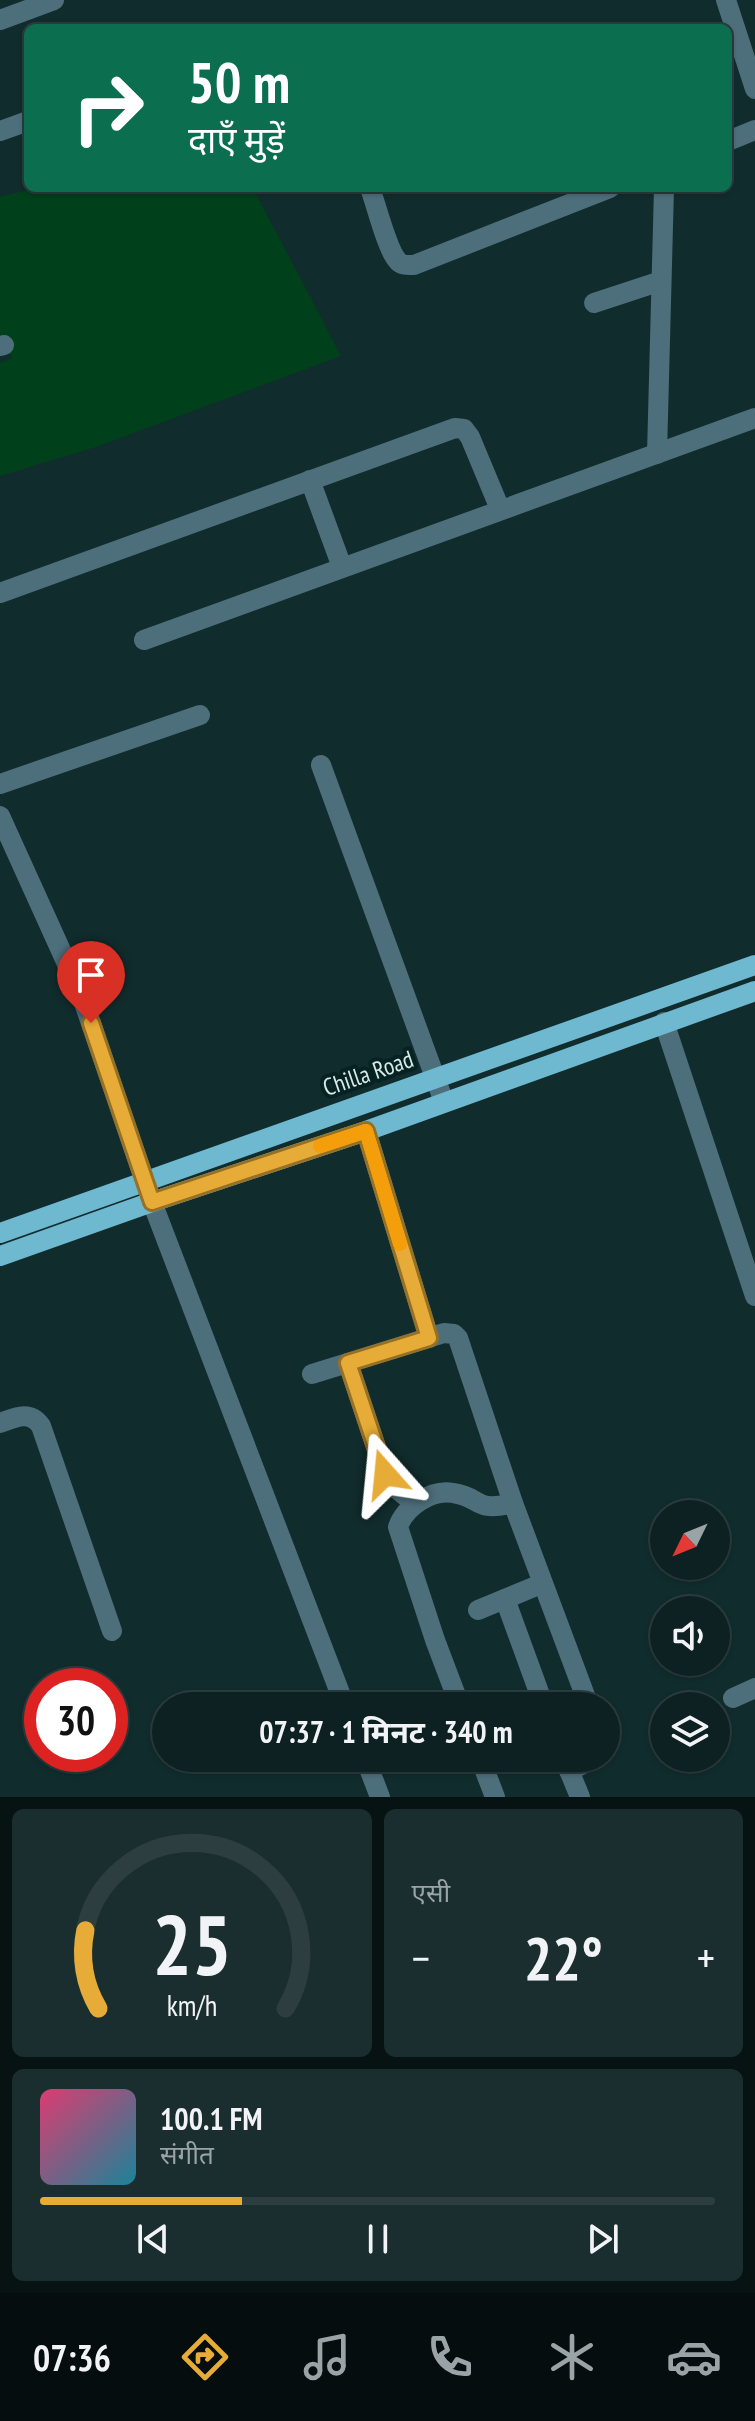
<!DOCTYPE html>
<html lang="hi">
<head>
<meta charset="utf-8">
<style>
  :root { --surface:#0d2122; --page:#1b2e2f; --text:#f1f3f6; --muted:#9aa3a5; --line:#2d3e40; --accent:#e7ac37 }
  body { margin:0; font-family:"PT Sans Narrow","Noto Sans Devanagari",sans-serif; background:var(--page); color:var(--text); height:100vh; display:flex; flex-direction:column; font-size:30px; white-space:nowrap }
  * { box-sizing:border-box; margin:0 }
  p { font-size:26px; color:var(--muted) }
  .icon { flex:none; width:44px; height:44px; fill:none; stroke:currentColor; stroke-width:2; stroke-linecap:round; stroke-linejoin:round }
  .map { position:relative; height:1797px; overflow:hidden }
  .side { display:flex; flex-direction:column; gap:12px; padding:12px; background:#071213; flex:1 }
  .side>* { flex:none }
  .top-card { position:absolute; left:24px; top:24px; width:708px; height:168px; border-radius:12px; box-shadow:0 2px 6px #0004,0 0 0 2px var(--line); background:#0b6e4f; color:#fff; overflow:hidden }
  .needle { width:52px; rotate:227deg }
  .controls { position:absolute; left:650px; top:1500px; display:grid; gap:16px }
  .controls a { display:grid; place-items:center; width:80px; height:80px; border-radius:50%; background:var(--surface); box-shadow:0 2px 6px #0004,0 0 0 2px var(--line); font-size:40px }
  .speed { position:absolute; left:24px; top:1668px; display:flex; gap:16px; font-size:40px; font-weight:700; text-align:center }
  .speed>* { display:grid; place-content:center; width:104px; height:104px; border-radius:50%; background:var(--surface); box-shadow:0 2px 6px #0004,0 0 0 2px var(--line); line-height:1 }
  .speed .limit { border:12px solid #d22; background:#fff; color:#111 }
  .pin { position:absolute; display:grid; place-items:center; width:68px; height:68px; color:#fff; margin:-82px -34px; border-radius:50% 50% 50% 0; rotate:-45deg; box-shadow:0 0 8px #0007 }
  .pin .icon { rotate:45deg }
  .me { position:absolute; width:88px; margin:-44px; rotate:342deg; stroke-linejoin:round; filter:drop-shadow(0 0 6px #0008) }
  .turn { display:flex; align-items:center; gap:28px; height:168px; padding:0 32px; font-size:36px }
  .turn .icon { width:104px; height:104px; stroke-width:2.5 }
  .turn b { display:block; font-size:56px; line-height:68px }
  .big { font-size:60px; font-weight:700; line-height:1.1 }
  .side .widget { flex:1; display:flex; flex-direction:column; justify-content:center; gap:12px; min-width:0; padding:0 28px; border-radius:12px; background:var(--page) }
  .side .dial { align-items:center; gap:0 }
  .dial svg { height:208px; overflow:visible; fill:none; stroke:var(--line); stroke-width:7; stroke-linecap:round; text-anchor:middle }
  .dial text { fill:var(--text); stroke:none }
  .song { display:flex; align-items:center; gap:24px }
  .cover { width:96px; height:96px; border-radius:12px; background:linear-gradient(135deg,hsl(340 70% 55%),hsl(190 70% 35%)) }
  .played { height:8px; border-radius:4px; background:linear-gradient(90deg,var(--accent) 30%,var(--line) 30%) }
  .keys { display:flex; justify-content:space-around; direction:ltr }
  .heat { display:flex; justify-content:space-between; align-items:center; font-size:44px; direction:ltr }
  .side .tiles { flex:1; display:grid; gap:12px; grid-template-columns:1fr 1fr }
  .widget:last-child { grid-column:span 2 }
  .trip { position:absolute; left:152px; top:1692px; width:468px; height:80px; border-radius:40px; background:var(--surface); box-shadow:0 2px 6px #0004,0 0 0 2px var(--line); font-weight:700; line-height:80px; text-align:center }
  .menu { display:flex; height:128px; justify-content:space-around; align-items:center; background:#050d0e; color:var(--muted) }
  .menu .icon { width:56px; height:56px }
  .menu .selected { color:var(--accent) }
  .menu b { font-size:36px; color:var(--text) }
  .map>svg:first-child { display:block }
  .green { fill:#00401a }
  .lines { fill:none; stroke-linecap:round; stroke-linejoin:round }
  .minor { stroke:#4d6f7b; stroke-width:20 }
  .major { stroke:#6eb8d0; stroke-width:20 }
  .route-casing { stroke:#967024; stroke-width:20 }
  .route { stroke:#e7ac37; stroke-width:14 }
  .slow { stroke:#f59e0b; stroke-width:14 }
  .labels { text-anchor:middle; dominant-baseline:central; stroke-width:8; stroke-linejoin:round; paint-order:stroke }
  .street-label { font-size:24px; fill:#d9e9e9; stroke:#062223 }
</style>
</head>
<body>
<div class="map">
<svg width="755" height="1797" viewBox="0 0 755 1797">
  <rect width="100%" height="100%" fill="#112c2d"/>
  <polygon class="green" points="37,188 253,188 341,356 96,447 0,476 0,363 13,358 0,338 0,197"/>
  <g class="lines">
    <g class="minor">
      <polyline points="726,0 755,89"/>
      <polyline points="0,20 54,0"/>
      <polyline points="0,131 28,121"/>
      <polyline points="728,141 755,130"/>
      <path d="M370,188C376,204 387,249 397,260C401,266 408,265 414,265L610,188"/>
      <polyline points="594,303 661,281"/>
      <polyline points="0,346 4,345"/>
      <polyline points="657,454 664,188"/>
      <polyline points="310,480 342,567"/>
      <polyline points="0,593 455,428 464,429 470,437 500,509"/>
      <polyline points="144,640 755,418"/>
      <polyline points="321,765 444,1102"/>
      <polyline points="0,784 200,715"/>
      <polyline points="0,816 82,997 152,1202 345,1706"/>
      <polyline points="664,1022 755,1296"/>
      <polyline points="366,1131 429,1338"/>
      <polyline points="348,1363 385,1474 392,1485 414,1503"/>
      <polyline points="312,1374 444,1333 454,1334 458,1338 513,1503 589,1706"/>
      <path d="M0,1423C16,1417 30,1410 41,1426L112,1631"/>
      <polyline points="505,1599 544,1706"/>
      <polyline points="478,1610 541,1584"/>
      <polyline points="733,1698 755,1688"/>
      <path d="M460,1706L435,1640L398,1527C405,1507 431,1489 453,1493C482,1497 474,1513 513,1503"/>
      <polyline points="365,1758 380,1797"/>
      <polyline points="480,1758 495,1797"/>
      <polyline points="564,1758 580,1797"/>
      <polyline points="569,1771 595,1758"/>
    </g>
    <g class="major">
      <polyline points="0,1233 755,965"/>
      <polyline points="0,1256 152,1202 366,1131 755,991"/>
    </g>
  </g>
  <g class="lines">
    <g class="route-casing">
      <polyline id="route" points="91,1023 152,1202 366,1131 429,1338 348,1363 385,1474"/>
    </g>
    <use href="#route" class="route"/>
    <polyline class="slow" points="320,1146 366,1131 400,1244"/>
  </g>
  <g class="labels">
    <g class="street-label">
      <text transform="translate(368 1073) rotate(-19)">Chilla Road</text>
    </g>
  </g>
</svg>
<div class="controls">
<a><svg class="needle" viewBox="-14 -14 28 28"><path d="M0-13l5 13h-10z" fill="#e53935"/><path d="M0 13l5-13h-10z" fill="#9aa3a5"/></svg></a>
<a><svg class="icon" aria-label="sound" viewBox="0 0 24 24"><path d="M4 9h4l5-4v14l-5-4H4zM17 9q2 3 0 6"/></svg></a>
<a><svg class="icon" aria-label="layers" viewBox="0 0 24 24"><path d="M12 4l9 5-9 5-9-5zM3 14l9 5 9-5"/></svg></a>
</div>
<div class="speed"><div class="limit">30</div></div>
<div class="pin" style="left:91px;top:1023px;background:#d93025"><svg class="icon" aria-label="arrive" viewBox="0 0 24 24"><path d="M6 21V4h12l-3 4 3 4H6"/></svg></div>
<svg class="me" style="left:385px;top:1474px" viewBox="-20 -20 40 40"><path d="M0-17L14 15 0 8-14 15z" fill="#e7ac37" stroke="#fff" stroke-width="4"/></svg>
<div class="trip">07:37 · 1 मिनट · 340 m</div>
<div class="top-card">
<div class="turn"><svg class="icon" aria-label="right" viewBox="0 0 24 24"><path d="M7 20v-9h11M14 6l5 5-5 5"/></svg><div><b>50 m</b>दाएँ मुड़ें</div></div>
</div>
</div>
<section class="side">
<div class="tiles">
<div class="widget dial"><svg viewBox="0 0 100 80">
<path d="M14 69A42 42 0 1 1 86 69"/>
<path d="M14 69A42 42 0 0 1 9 39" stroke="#e7ac37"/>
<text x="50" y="56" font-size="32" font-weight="700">25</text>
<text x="50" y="72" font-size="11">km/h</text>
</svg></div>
<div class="widget"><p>एसी</p>
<div class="heat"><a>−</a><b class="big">22°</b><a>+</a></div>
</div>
<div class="widget">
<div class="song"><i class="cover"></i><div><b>100.1 FM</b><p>संगीत</p></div></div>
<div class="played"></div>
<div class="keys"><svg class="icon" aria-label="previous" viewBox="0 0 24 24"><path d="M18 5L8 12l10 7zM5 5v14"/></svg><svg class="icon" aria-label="pause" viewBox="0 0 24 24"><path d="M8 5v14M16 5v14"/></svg><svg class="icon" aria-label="next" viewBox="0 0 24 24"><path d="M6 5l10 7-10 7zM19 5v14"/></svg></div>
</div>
</div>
</section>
<nav class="menu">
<b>07:36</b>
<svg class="icon selected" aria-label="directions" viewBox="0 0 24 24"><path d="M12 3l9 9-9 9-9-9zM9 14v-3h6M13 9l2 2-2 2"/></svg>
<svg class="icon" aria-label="music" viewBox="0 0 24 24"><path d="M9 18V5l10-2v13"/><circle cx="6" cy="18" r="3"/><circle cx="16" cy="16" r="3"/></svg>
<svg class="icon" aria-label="phone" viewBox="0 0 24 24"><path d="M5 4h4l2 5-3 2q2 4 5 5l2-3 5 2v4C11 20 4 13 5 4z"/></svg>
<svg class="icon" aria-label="climate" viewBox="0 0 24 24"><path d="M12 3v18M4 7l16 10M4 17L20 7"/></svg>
<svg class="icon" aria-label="car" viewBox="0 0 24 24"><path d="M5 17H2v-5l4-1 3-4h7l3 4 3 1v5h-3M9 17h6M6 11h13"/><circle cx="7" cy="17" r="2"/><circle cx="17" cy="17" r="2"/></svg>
</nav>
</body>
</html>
